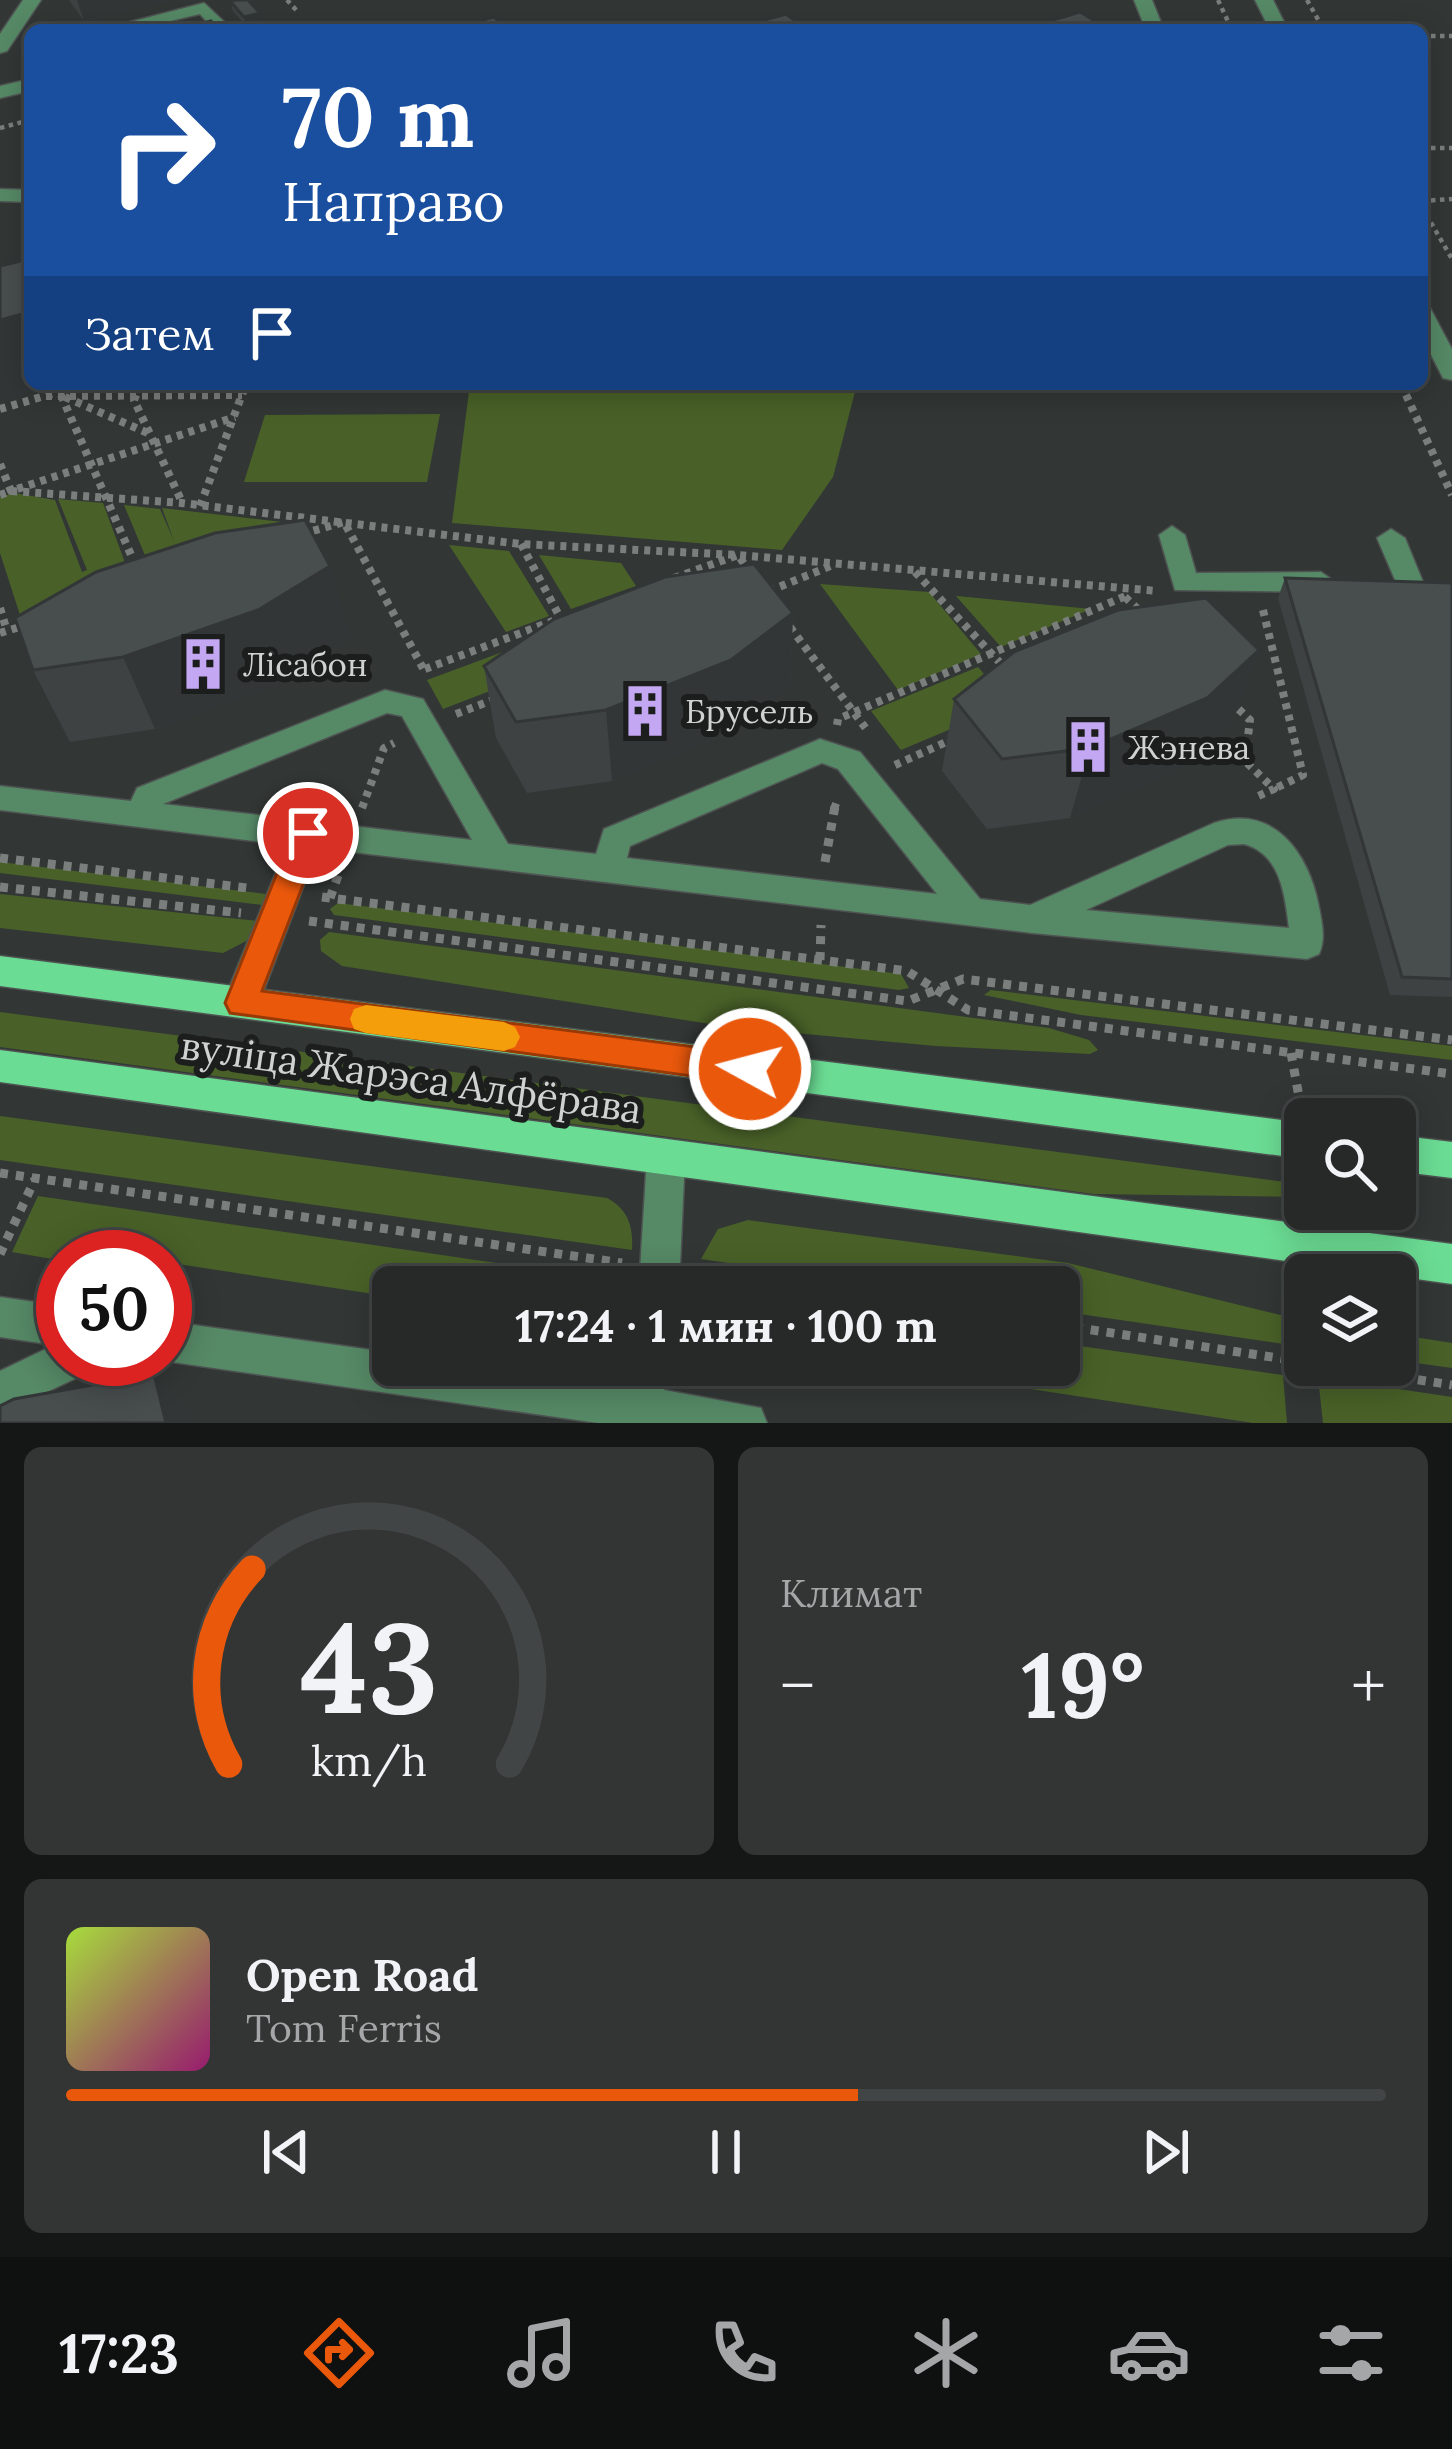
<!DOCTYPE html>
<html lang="ru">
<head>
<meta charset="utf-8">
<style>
  :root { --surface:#262928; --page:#323534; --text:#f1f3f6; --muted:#a4a6a8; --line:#424545; --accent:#ea580c }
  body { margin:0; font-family:Lora,serif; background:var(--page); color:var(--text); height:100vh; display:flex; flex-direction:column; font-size:45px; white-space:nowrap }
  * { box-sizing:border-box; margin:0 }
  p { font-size:39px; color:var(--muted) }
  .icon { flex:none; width:66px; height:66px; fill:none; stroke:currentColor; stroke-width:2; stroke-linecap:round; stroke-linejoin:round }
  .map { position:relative; height:1423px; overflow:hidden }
  .side { display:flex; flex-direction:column; gap:24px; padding:24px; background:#151716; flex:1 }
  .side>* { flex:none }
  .hud { position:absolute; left:24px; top:24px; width:1404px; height:366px; border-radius:18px; box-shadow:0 6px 30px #0003,0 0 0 3px var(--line); background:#1a4fa0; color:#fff; overflow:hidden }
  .tools { position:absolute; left:1284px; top:1098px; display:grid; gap:24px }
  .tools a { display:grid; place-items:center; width:132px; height:132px; border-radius:18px; background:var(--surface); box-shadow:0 6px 30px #0003,0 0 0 3px var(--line); font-size:60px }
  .speed { position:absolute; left:36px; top:1230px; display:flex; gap:24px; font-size:60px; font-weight:700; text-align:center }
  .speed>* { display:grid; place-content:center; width:156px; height:156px; border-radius:50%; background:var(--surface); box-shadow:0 6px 30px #0003,0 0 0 3px var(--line); line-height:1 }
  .speed .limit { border:18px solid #d22; background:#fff; color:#111 }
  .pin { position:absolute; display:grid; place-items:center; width:102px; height:102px; color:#fff; margin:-51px; border:6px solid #fff; border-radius:50%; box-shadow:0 3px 12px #0007 }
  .me { position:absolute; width:132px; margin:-66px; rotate:277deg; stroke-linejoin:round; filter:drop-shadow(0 0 9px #0008) }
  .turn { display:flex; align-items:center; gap:42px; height:252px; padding:0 60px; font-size:54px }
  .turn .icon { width:156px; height:156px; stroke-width:2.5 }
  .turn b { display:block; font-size:84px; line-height:102px }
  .then { display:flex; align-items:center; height:114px; padding:0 60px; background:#0003; gap:24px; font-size:45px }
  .big { font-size:90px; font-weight:700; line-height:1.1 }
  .side .widget { flex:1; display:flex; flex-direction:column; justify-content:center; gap:18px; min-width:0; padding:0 42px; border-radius:18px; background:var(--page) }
  .side .dial { align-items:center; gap:0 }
  .dial svg { height:312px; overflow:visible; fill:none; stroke:var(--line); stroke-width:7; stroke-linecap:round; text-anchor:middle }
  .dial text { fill:var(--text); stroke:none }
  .song { display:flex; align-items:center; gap:36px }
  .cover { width:144px; height:144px; border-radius:18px; background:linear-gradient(135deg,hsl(80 70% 55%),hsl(320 70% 35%)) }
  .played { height:12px; border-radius:6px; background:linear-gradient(90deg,var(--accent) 60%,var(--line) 60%) }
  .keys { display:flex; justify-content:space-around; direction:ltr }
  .heat { display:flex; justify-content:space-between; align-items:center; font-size:66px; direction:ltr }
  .side .tiles { flex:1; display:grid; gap:24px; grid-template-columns:1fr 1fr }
  .widget:last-child { grid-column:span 2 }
  .trip { position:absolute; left:372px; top:1266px; width:708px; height:120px; border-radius:18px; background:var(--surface); box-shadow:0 6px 30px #0003,0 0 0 3px var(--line); font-weight:700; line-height:120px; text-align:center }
  .menu { display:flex; height:192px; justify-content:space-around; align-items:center; background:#0f1010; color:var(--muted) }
  .menu .icon { width:84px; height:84px }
  .menu .selected { color:var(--accent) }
  .menu b { font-size:54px; color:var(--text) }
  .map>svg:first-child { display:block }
  .green { fill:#496128 }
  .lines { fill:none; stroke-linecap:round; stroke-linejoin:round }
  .minor-casing { stroke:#4e5352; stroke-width:3 }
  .major-casing { stroke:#4e5352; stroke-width:3 }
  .path-far2 { stroke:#7a7e7d; stroke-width:4.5; stroke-dasharray:4.5 4.5; stroke-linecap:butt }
  .path-far1 { stroke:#7a7e7d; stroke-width:8; stroke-dasharray:6 6; stroke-linecap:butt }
  .path { stroke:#7a7e7d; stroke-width:9; stroke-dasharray:8 8; stroke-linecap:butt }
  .minor { fill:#568966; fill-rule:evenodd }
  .major { fill:#6bdc93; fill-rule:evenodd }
  .wall { fill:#3e4243 }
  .shaded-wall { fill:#323637 }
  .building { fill:#484d4e; stroke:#323637; stroke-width:3 }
  .route { fill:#ea580c; stroke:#983908; stroke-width:3 }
  .slow { fill:#f59e0b }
  .labels { text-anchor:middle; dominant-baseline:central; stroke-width:12; stroke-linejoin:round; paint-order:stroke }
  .poi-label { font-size:33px; fill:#cfd2d1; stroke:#1c1e1d; text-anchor:start }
  .near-street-label { font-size:39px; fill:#cfd2d1; stroke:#1c1e1d }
</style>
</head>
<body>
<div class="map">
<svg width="1452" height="1423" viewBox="0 0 1452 1423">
  <rect width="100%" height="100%" fill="#323736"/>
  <g class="green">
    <polygon points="470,384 857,384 833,477 782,550 452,523"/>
    <polygon points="440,414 427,482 244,482 265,415"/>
    <polygon points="14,493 55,500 82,572 87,570 58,499 103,503 131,579 20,615 0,553 0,497"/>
    <polygon points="124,505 160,509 174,541 162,508 300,524 152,572"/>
    <polygon points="449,545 509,551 549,616 506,632"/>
    <polygon points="539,555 621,563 636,586 571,609"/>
    <polygon points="820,584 929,592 981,654 898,690"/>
    <polygon points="956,596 957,596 1091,609 1001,647"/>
    <polygon points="543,637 560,664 443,709 427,680"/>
    <polygon points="978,667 1010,704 901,750 871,711"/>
    <polygon points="0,862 274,895 263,905 0,873"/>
    <polygon points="0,894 267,922 258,935 223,953 0,928"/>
    <polygon points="338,903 901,974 909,988 899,990 334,915 330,909"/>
    <polygon points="329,932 1049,1028 1089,1040 1098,1050 1090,1054 936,1046 729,1027 342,966 321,951 320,940"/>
    <polygon points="991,990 1452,1046 1452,1060 1081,1015 984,995"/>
    <polygon points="0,1012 1300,1184 1301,1197 1094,1194 0,1047"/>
    <path d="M0,1116L607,1198C629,1210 633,1227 632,1250L0,1160Z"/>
    <polygon points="38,1196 605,1279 611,1287 393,1287 393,1297 165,1262 165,1257 63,1257 63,1261 12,1252"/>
    <polygon points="748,1220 1068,1263 1305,1321 1305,1347 1059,1311 1059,1287 892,1287 701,1259 718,1229"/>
    <polygon points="1395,1334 1452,1343 1452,1368 1395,1360"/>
    <polygon points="1059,1343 1283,1375 1287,1423 1253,1423 875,1365 1059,1365"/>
    <polygon points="1318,1377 1452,1397 1452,1423 1323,1423"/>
  </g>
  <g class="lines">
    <g class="minor-casing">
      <g id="minor">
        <polygon points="23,0 41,0 7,51 0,53 0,34"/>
        <polygon points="1134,0 1152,0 1164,30 1146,30"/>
        <polygon points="1255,0 1273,0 1288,30 1270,30"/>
        <polygon points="204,3 233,30 214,30 200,14 132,30 99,30"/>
        <polygon points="30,79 30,91 0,98 0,86"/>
        <polygon points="0,189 30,190 30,202 0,201"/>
        <polygon points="1422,306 1430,308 1452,349 1452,380 1443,378 1422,337"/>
        <polygon points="1172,526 1185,535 1196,573 1321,572 1335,582 1321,592 1175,590 1159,535"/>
        <polygon points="1391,529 1405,538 1423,582 1419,589 1399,589 1377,538"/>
        <path d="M385,690L423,699L508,844L596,854L604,829L820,739L860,752L980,899L1030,905L1214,823C1274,803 1309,854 1319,907C1322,923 1326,939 1319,954L1307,959L1032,933L318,848L259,1003L253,1014L241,1018L229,1014L223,1003L287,845L0,810V786L131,801L137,788ZM387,713L402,716L472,840L163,804ZM822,763L838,769L937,894L627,858L630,846ZM1244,844C1281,854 1285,896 1289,928L1086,910L1228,845Z"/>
        <polygon points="666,1139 679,1144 685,1157 679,1287 639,1287 647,1157 653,1144"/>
        <polygon points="0,1297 63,1306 63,1359 91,1359 85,1374 0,1414 0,1371 54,1345 0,1337"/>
        <polygon points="165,1321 393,1353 393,1365 482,1365 623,1385 626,1365 668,1365 664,1390 761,1408 767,1423 598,1423 165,1361 159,1359 165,1359"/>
      </g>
    </g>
    <g class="major-casing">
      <g id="major">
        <polygon points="0,956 1305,1123 1305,1159 0,986"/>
        <polygon points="0,1050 1452,1244 1452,1284 0,1082"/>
        <polygon points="1395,1135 1452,1142 1452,1178 1395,1171"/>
      </g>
    </g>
    <g class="path-far2">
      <polyline points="287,0 298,12"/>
      <polyline points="1218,0 1232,30"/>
      <polyline points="1307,0 1324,30"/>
      <polyline points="1422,36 1452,36"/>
      <polyline points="0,128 30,120"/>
      <polyline points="1422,148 1452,148"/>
      <polyline points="1422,201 1452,199"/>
      <polyline points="1422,207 1452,259"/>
    </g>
    <g class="path-far1">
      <polyline points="141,384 134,400 182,502"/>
      <polyline points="1401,384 1452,495"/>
      <polyline points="61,395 135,564"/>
      <polyline points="46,396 242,395"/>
      <polyline points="65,397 150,434"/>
      <polyline points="0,409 86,384"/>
      <polyline points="0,464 11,491 235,417"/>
      <polyline points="0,495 11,491 182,503 520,544 738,555 1157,591"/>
      <polyline points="200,506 246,384"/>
      <polyline points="302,534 344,522 424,670"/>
      <polyline points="521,544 562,621"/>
      <polyline points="915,572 1003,666"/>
      <polyline points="674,578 738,555 749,571"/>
      <polyline points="769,591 833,565"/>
      <polyline points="1125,597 1143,614"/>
      <polyline points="0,608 7,631"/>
      <polyline points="1263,610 1303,775 1274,789"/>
      <polyline points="790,627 867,730"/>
      <polyline points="0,633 26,625"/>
      <polyline points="425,669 553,621"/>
      <polyline points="1230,701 1250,720 1245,761 1274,789 1256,797"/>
      <polyline points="456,714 498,698"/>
      <polyline points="837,725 838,719 1128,595"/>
      <polyline points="895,765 953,739"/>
      <polyline points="362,808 384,748 394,743"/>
      <polyline points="834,809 837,801"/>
    </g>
    <g class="path">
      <polyline points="0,858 247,888"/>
      <polyline points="825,862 835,806"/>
      <polyline points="0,887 241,913"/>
      <polyline points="322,897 907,971 968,1010 1452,1074"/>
      <polyline points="330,898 341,867"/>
      <polyline points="309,921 908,1001 963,979 1452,1040"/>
      <polyline points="820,960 821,925"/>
      <polyline points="1291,1053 1300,1102"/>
      <polyline points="0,1173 622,1263"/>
      <polyline points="0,1254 35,1179"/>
      <polyline points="696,1273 793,1287"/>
      <polyline points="1059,1325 1305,1362"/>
      <polyline points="1323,1365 1452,1385"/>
    </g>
    <use href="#minor" class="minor"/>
    <use href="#major" class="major"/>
  </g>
  <g class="wall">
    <polygon points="69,0 173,0 84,21"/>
    <polygon points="230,1 262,22 246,26 233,11"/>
    <polygon points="330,566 350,639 282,683 155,729 70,742 33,670"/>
    <polygon points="1285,578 1452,583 1452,997 1390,995 1278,598"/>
    <polygon points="793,613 790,686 731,732 612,781 527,793 496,738 484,666"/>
    <polygon points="1259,650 1231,723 1181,769 1070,818 987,829 942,771 954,699"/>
  </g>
  <g class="shaded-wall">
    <polygon points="77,0 173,0 84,21"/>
    <polygon points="260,13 262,22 246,26 244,17"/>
    <polygon points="30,312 30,384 60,384 0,401 0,320"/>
    <polygon points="330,566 350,639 282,683 155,729 123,657"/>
    <polygon points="793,613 790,686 731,732 612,781 606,710"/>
    <polygon points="1259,650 1231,723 1181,769 1070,818 1090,748"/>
    <polygon points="154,1374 196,1422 196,1423 166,1423"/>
  </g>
  <g class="building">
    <polygon points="236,0 248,0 260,13 244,17 230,1"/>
    <polygon points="1080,12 1110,30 1019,30"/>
    <polygon points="786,14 808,30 729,30"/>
    <polygon points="494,17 509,30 444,30"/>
    <polygon points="211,21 219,30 174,30"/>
    <polygon points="29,259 30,312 0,320 0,266"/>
    <polygon points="305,520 330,566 258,610 123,657 33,670 15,618 96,572 215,533"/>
    <polygon points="754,564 793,613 731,660 606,710 516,722 484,666 554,619 665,577"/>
    <polygon points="1285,578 1452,583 1452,979 1402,977"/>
    <polygon points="1206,598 1259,650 1207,698 1090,748 1002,759 954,699 1014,652 1118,610"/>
    <polygon points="154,1374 166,1423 0,1423 0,1406 14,1399"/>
  </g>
  <polygon class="route" points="308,822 318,825 323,833 262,991 750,1054 762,1058 766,1069 762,1079 750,1084 230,1013 225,1003 293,833 298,825"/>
  <polygon class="slow" points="366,1005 504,1022 515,1027 520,1037 515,1047 504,1051 366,1033 354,1029 350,1019 354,1009"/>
  <defs>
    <g id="building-bare" transform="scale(4.14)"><path d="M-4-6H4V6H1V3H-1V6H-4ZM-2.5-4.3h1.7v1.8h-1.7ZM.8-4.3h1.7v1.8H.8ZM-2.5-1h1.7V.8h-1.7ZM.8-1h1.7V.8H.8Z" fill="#c3a7f2" stroke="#1c1e1d" stroke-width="2.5" paint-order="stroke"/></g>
  </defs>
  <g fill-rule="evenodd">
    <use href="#building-bare" x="203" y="664"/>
    <use href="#building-bare" x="645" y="711"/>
    <use href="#building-bare" x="1088" y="747"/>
  </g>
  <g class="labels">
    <g class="poi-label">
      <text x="243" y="664">Лісабон</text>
      <text x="685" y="711">Брусель</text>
      <text x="1128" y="747">Жэнева</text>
    </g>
    <g class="near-street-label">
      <text transform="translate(411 1077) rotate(8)">вуліца Жарэса Алфёрава</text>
    </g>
  </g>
</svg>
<div class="tools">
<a><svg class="icon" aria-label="search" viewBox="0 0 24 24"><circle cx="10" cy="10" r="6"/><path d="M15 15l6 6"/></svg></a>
<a><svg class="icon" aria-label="layers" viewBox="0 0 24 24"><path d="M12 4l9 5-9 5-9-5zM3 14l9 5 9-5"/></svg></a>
</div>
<div class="speed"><div class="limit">50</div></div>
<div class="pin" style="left:308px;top:833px;background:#d93025"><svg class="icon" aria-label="arrive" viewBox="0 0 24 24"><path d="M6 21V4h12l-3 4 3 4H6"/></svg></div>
<svg class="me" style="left:750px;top:1069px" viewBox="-20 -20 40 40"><circle r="17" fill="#ea580c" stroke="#fff" stroke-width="3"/><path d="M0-11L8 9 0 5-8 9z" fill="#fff"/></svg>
<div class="trip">17:24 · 1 мин · 100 m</div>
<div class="hud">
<div class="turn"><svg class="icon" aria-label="right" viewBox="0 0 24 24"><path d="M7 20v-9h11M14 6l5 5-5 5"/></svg><div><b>70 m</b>Направо</div></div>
<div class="then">Затем<svg class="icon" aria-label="arrive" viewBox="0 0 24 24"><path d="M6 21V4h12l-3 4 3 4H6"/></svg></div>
</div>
</div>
<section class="side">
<div class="tiles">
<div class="widget dial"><svg viewBox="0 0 100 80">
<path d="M14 69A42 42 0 1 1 86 69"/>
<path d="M14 69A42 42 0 0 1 20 19" stroke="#ea580c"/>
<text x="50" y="56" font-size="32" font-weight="700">43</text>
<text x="50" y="72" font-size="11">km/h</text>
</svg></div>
<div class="widget"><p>Климат</p>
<div class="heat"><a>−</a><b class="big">19°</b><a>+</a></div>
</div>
<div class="widget">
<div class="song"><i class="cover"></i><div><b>Open Road</b><p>Tom Ferris</p></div></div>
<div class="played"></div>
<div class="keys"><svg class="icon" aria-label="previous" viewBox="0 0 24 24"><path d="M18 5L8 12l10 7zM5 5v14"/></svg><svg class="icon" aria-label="pause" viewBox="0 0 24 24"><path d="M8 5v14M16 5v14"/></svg><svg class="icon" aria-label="next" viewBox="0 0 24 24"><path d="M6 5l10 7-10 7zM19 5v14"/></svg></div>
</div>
</div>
</section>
<nav class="menu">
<b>17:23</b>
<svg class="icon selected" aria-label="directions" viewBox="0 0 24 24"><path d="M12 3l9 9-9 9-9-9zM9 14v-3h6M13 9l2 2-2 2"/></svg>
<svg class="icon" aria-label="music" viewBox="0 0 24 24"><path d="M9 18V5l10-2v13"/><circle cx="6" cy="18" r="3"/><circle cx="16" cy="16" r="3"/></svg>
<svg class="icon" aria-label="phone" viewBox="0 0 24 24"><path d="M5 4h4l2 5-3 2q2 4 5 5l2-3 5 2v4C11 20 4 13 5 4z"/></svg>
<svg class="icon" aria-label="climate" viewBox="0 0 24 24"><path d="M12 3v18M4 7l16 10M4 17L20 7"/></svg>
<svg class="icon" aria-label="car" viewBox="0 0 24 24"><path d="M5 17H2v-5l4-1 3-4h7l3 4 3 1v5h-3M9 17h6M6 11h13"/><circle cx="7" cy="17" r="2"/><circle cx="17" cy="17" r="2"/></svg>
<svg class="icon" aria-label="filters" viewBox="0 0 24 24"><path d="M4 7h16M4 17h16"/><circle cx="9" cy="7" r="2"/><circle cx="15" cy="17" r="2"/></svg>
</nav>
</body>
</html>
